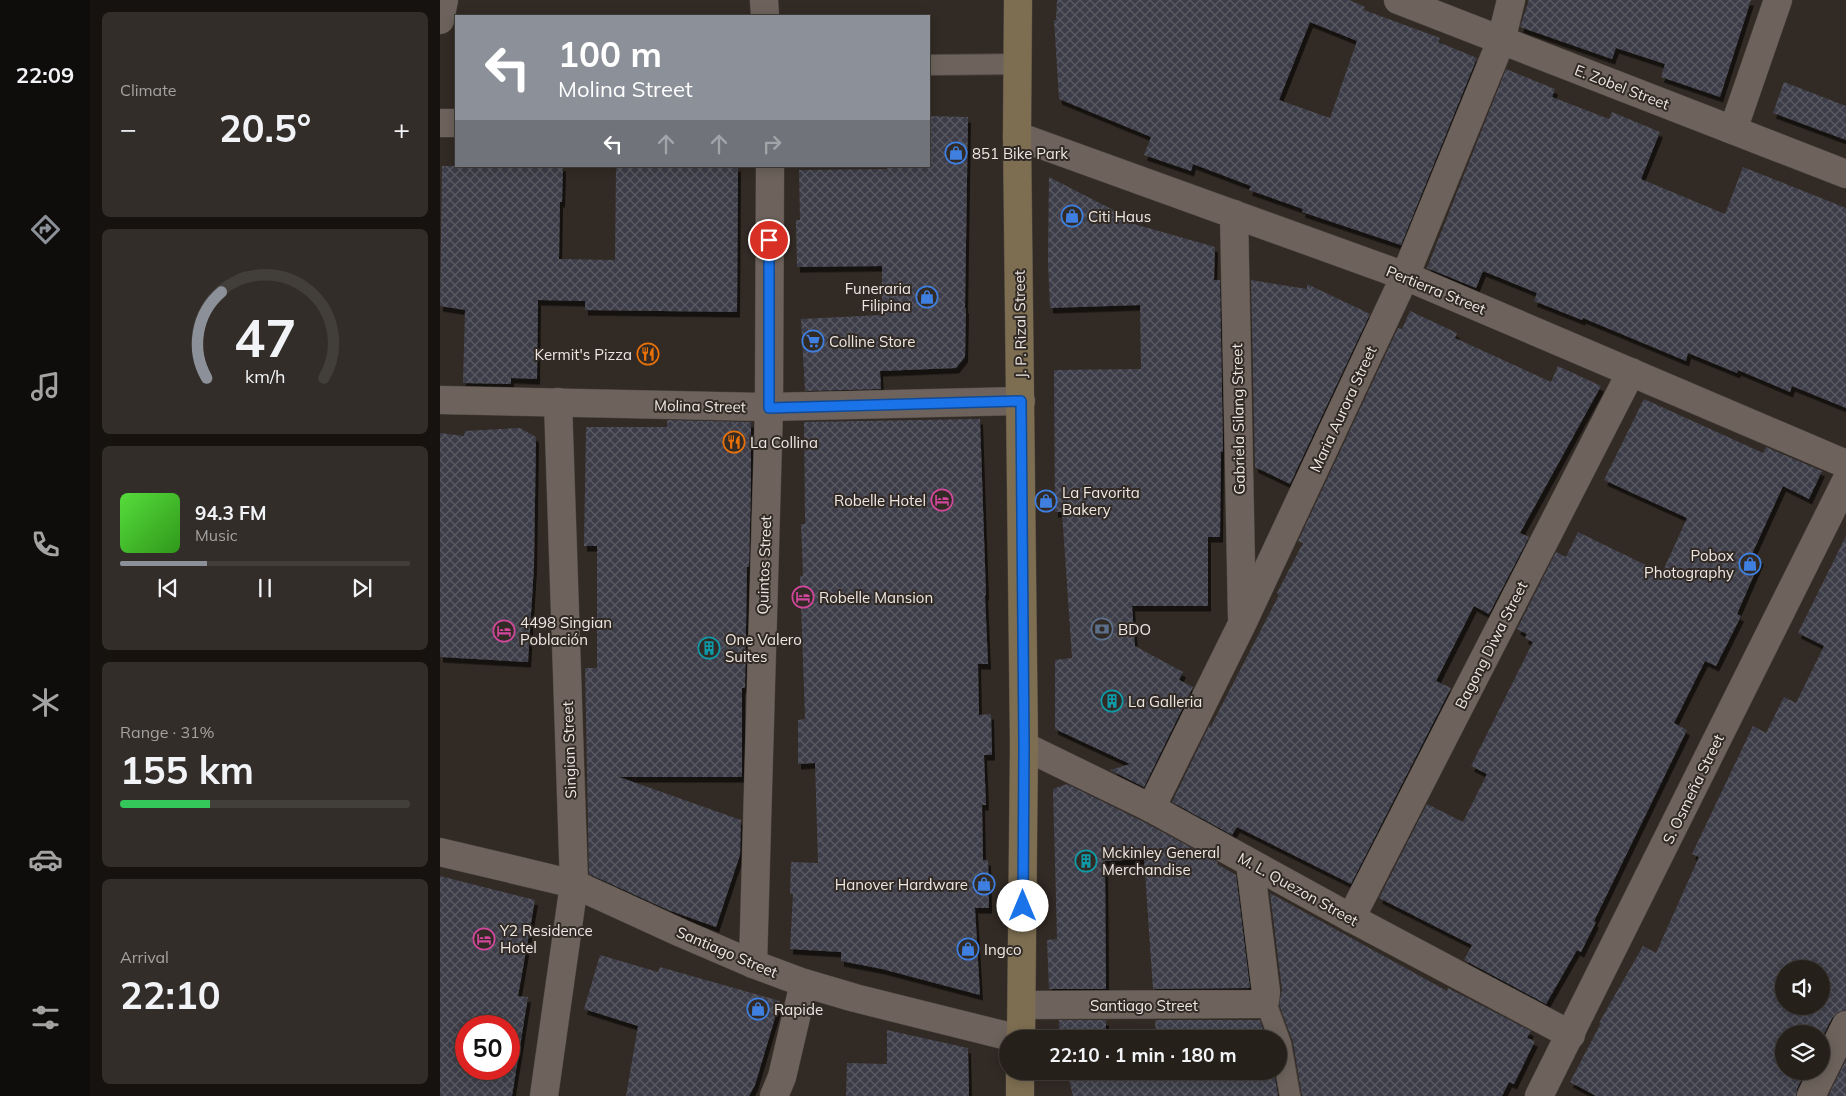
<!DOCTYPE html>
<html lang="en">
<head>
<meta charset="utf-8">
<style>
  :root { --surface:#26201b; --page:#322d28; --text:#f1f3f6; --muted:#a4a3a3; --line:#423e3a; --accent:#8c9099 }
  body { margin:0; font-family:Mulish,sans-serif; background:var(--page); color:var(--text); height:100vh; display:flex; flex-direction:column; font-size:19px; white-space:nowrap }
  * { box-sizing:border-box; margin:0 }
  p { font-size:16px; color:var(--muted) }
  .icon { flex:none; width:28px; height:28px; fill:none; stroke:currentColor; stroke-width:2; stroke-linecap:round; stroke-linejoin:round }
  .map { position:relative; flex:1; overflow:hidden }
  .details { display:flex; flex-direction:column; gap:12px; padding:12px; background:#15120f; width:350px }
  .details>* { flex:none }
  .banner { position:absolute; left:15px; top:15px; width:475px; height:152px; border-radius:0px; box-shadow:0 2px 12px #0003,0 0 0 1px var(--line); background:#8c9099; color:#fff; overflow:hidden }
  .tools { position:absolute; left:1335px; top:960px; display:grid; gap:10px }
  .tools a { display:grid; place-items:center; width:55px; height:55px; border-radius:50%; background:var(--surface); box-shadow:0 2px 12px #0003,0 0 0 1px var(--line); font-size:25px }
  .speed { position:absolute; left:15px; top:1015px; display:flex; gap:10px; font-size:25px; font-weight:700; text-align:center }
  .speed>* { display:grid; place-content:center; width:65px; height:65px; border-radius:50%; background:var(--surface); box-shadow:0 2px 12px #0003,0 0 0 1px var(--line); line-height:1 }
  .speed .limit { border:8px solid #d22; background:#fff; color:#111 }
  .pin { position:absolute; display:grid; place-items:center; width:42px; height:42px; color:#fff; margin:-21px; border:2px solid #fff; border-radius:50%; box-shadow:0 1px 5px #0007 }
  .me { position:absolute; width:55px; margin:-28px; rotate:0deg; stroke-linejoin:round; filter:drop-shadow(0 0 4px #0008) }
  .turn { display:flex; align-items:center; gap:18px; height:105px; padding:0 20px; font-size:22px }
  .turn .icon { width:65px; height:65px; stroke-width:2.5 }
  .turn b { display:block; font-size:35px; line-height:42px }
  .lanes { display:flex; align-items:center; height:48px; padding:0 20px; background:#0003; justify-content:center; gap:25px; direction:ltr }
  .lanes .off { opacity:.35 }
  .big { font-size:38px; font-weight:700; line-height:1.1 }
  .details .tile { flex:1; display:flex; flex-direction:column; justify-content:center; gap:8px; min-width:0; padding:0 18px; border-radius:8px; background:var(--page) }
  .details .dial { align-items:center; gap:0 }
  .dial svg { height:130px; overflow:visible; fill:none; stroke:var(--line); stroke-width:7; stroke-linecap:round; text-anchor:middle }
  .dial text { fill:var(--text); stroke:none }
  .song { display:flex; align-items:center; gap:15px }
  .cover { width:60px; height:60px; border-radius:8px; background:linear-gradient(135deg,hsl(110 70% 55%),hsl(110 70% 35%)) }
  .played { height:5px; border-radius:2px; background:linear-gradient(90deg,var(--accent) 30%,var(--line) 30%) }
  .keys { display:flex; justify-content:space-around; direction:ltr }
  .heat { display:flex; justify-content:space-between; align-items:center; font-size:28px; direction:ltr }
  .charge { height:8px; border-radius:4px; background:linear-gradient(90deg,#34c759 31%,var(--line) 0) }
  .trip { position:absolute; left:559px; top:1030px; width:288px; height:50px; border-radius:25px; background:var(--surface); box-shadow:0 2px 12px #0003,0 0 0 1px var(--line); font-weight:700; line-height:50px; text-align:center }
  main { display:flex; flex:1; min-height:0 }
  .dock { display:flex; flex-direction:column; width:90px; justify-content:space-around; align-items:center; background:#0f0d0b; color:var(--muted) }
  .dock .icon { width:35px; height:35px }
  .dock .active { color:var(--accent) }
  .dock b { font-size:22px; color:var(--text) }
  .map>svg:first-child { display:block }
  .building { fill:url(#building-cross-hatch); fill-rule:evenodd; filter:url(#shadow) }
  .lines { fill:none; stroke-linecap:round; stroke-linejoin:round }
  .service-casing { stroke:#4d4540; stroke-width:22 }
  .minor-casing { stroke:#4d4540; stroke-width:29 }
  .tertiary-casing { stroke:#4d4540; stroke-width:29 }
  .secondary-casing { stroke:#4d4540; stroke-width:29 }
  .service { stroke:#6d635c; stroke-width:20 }
  .minor { stroke:#6d635c; stroke-width:28 }
  .tertiary { stroke:#6d635c; stroke-width:28 }
  .secondary { stroke:#7d6e51; stroke-width:28 }
  .route-casing { stroke:#114b97; stroke-width:12 }
  .route { stroke:#1a73e8; stroke-width:9 }
  .labels { text-anchor:middle; dominant-baseline:central; stroke-width:4; stroke-linejoin:round; paint-order:stroke }
  .street-label { font-size:15px; fill:#ede7e3; stroke:#322a24 }
  .poi-label { font-size:15px; fill:#ede7e3; stroke:#322a24; text-anchor:start }
</style>
</head>
<body>
<main>
<nav class="dock">
<b>22:09</b>
<svg class="icon active" aria-label="directions" viewBox="0 0 24 24"><path d="M12 3l9 9-9 9-9-9zM9 14v-3h6M13 9l2 2-2 2"/></svg>
<svg class="icon" aria-label="music" viewBox="0 0 24 24"><path d="M9 18V5l10-2v13"/><circle cx="6" cy="18" r="3"/><circle cx="16" cy="16" r="3"/></svg>
<svg class="icon" aria-label="phone" viewBox="0 0 24 24"><path d="M5 4h4l2 5-3 2q2 4 5 5l2-3 5 2v4C11 20 4 13 5 4z"/></svg>
<svg class="icon" aria-label="climate" viewBox="0 0 24 24"><path d="M12 3v18M4 7l16 10M4 17L20 7"/></svg>
<svg class="icon" aria-label="car" viewBox="0 0 24 24"><path d="M5 17H2v-5l4-1 3-4h7l3 4 3 1v5h-3M9 17h6M6 11h13"/><circle cx="7" cy="17" r="2"/><circle cx="17" cy="17" r="2"/></svg>
<svg class="icon" aria-label="filters" viewBox="0 0 24 24"><path d="M4 7h16M4 17h16"/><circle cx="9" cy="7" r="2"/><circle cx="15" cy="17" r="2"/></svg>
</nav>
<section class="details">
<div class="tile"><p>Climate</p>
<div class="heat"><a>−</a><b class="big">20.5°</b><a>+</a></div>
</div>
<div class="tile dial"><svg viewBox="0 0 100 80">
<path d="M14 69A42 42 0 1 1 86 69"/>
<path d="M14 69A42 42 0 0 1 23 16" stroke="#8c9099"/>
<text x="50" y="56" font-size="32" font-weight="700">47</text>
<text x="50" y="72" font-size="11">km/h</text>
</svg></div>
<div class="tile">
<div class="song"><i class="cover"></i><div><b>94.3 FM</b><p>Music</p></div></div>
<div class="played"></div>
<div class="keys"><svg class="icon" aria-label="previous" viewBox="0 0 24 24"><path d="M18 5L8 12l10 7zM5 5v14"/></svg><svg class="icon" aria-label="pause" viewBox="0 0 24 24"><path d="M8 5v14M16 5v14"/></svg><svg class="icon" aria-label="next" viewBox="0 0 24 24"><path d="M6 5l10 7-10 7zM19 5v14"/></svg></div>
</div>
<div class="tile"><p>Range · 31%</p><b class="big">155 km</b><div class="charge"></div></div>
<div class="tile"><p>Arrival</p><b class="big">22:10</b></div>
</section>
<div class="map">
<svg width="1406" height="1096" viewBox="0 0 1406 1096">
  <defs>
    <pattern id="building-cross-hatch" width="8" height="8" patternUnits="userSpaceOnUse" patternTransform="scale(1.25)"><rect width="8" height="8" fill="#3e3e48"/><path d="M0 0l8 8M0 8l8-8" fill="none" stroke="#5a5a62"/></pattern>
    <filter id="shadow"><feDropShadow dx="3" dy="5.5" stdDeviation="0" flood-color="#0009"/></filter>
  </defs>
  <rect width="100%" height="100%" fill="#322a24"/>
  <g class="building">
    <path d="M617,0H909L925,7L924,10L1000,38L998,42L1037,58L961,245L862,212L863,209L809,190L811,186L753,164L751,171L704,155L711,137L619,99L614,20H616ZM870,22L917,41L890,118L839,100Z"/>
    <polygon points="1089,0 1311,0 1280,97 1221,77 1225,64 1176,48 1172,59 1080,27"/>
    <polygon points="1066,69 1115,89 1112,97 1169,119 1172,112 1220,132 1201,179 1285,214 1303,167 1406,208 1406,408 1352,386 1350,392 1298,370 1297,373 1248,353 1246,361 1143,318 1142,320 1094,301 1097,293 1043,271 1036,288 987,268"/>
    <polygon points="1344,82 1406,106 1406,140 1333,113"/>
    <polygon points="489,116 528,117 525,308 526,308 525,357 516,368 440,371 441,389 365,391 361,319 442,315 442,266 357,267 356,220 360,220 359,170 447,169 447,166 489,166"/>
    <polygon points="2,166 123,166 122,202 120,202 119,259 175,260 176,166 298,166 297,312 145,310 145,301 98,300 97,379 71,378 71,384 23,383 25,310 0,306"/>
    <polygon points="609,177 687,217 687,222 775,247 774,280 780,280 783,452 781,451 780,537 768,537 768,606 692,606 695,646 743,672 739,680 753,687 704,787 670,770 690,764 615,729 615,660 632,658 622,512 615,512 614,370 701,369 700,305 610,308 608,262"/>
    <polygon points="811,280 867,289 867,284 930,314 850,484 815,467"/>
    <polygon points="970,311 1017,333 1015,338 1111,382 1118,366 1161,386 1080,533 1089,537 1049,614 1034,606 996,681 1011,688 911,884 797,827 792,835 732,802 770,724 770,728 839,595 837,593 863,543 858,541 958,328 962,329"/>
    <polygon points="1204,399 1323,453 1326,447 1382,471 1369,499 1343,486 1312,554 1321,559 1297,614 1301,616 1276,666 1265,661 1234,723 1247,730 1154,921 1156,922 1141,952 1137,950 1106,1004 1024,960 1032,945 939,898 987,804 1023,822 1047,774 1031,766 1093,642 1085,638 1087,634 1077,629 1116,552 1126,557 1138,532 1222,573 1247,518 1164,480"/>
    <polygon points="540,419 546,595 545,595 548,664 538,664 539,715 551,714 552,755 544,755 546,805 542,805 543,860 548,860 549,908 535,908 540,995 442,969 401,961 401,952 350,949 353,894 350,894 351,862 378,863 375,763 358,764 358,720 365,719 360,576 363,576 361,524 365,524 364,422"/>
    <polygon points="227,420 311,422 311,485 309,567 307,567 305,688 302,688 302,777 179,777 301,820 300,855 276,927 228,910 149,874 145,668 157,668 157,546 144,546 146,427 227,427"/>
    <polygon points="80,428 96,437 94,566 88,662 0,657 0,433 24,436 25,431"/>
    <path d="M1406,536V1010L1398,1012L1392,1018L1381,1040V1034H1344V1071H1366L1357,1089L1356,1096H1156L1130,1082L1161,1023H1159L1203,946L1216,953L1259,857L1252,854L1313,726L1326,733L1344,697L1356,703L1384,646L1358,633ZM1344,969H1381V1006H1344Z"/>
    <polygon points="627,784 704,822 778,862 777,864 796,875 810,988 713,989 704,859 665,861 666,989 609,989 607,940 617,939 613,789"/>
    <path d="M0,876L95,900L78,996L88,997L72,1096H0ZM26,1026H69V1069H26Z"/>
    <polygon points="830,893 1007,991 1008,988 1091,1031 1087,1038 1095,1041 1074,1084 1069,1082 1062,1096 862,1096 853,1042 839,1004 842,990"/>
    <polygon points="160,955 218,972 220,967 340,1001 315,1085 309,1096 186,1096 198,1026 144,1009"/>
    <rect x="619" y="1020" width="47" height="19"/>
    <polygon points="715,1020 820,1020 826,1039 716,1039"/>
    <polygon points="447,1030 528,1048 529,1096 406,1096 407,1063 447,1064"/>
    <polygon points="1406,1060 1406,1096 1388,1096"/>
    <polygon points="667,1071 667,1076 698,1071 834,1071 838,1096 633,1096 627,1072 619,1072"/>
  </g>
  <g class="lines">
    <g class="service-casing">
      <g id="service">
        <polyline points="489,65 578,64"/>
        <polyline points="825,1000 841,1044 850,1096"/>
      </g>
    </g>
    <g class="minor-casing">
      <g id="minor">
        <polyline points="324,0 325,16"/>
        <polyline points="0,20 4,0"/>
        <polyline points="0,123 16,123"/>
        <polyline points="1293,130 1338,0"/>
        <polyline points="577,136 965,276 1406,464"/>
        <polyline points="794,214 802,617"/>
        <polyline points="0,400 329,407 581,401"/>
        <polyline points="584,746 711,808 911,918 1131,1035"/>
        <polyline points="711,808 802,624 965,276 1061,41 1071,0"/>
        <polyline points="0,852 134,884 241,933 313,964 364,983 415,998 579,1039"/>
        <polyline points="911,918 1191,372"/>
        <polyline points="313,964 329,407 330,166"/>
        <polyline points="582,1005 820,1004 825,1000 826,992 810,863"/>
        <polyline points="104,1096 134,884 118,402"/>
        <polyline points="334,1096 342,1077 364,983"/>
        <polyline points="1371,1096 1406,1025"/>
      </g>
    </g>
    <g class="tertiary-casing">
      <g id="tertiary">
        <polyline points="958,0 1406,174"/>
        <polyline points="1099,1096 1406,481"/>
      </g>
    </g>
    <g class="secondary-casing">
      <g id="secondary">
        <polyline points="578,0 577,136 584,746 581,1039"/>
        <polyline points="580,1096 580,1071"/>
      </g>
    </g>
    <use href="#service" class="service"/>
    <use href="#minor" class="minor"/>
    <use href="#tertiary" class="tertiary"/>
    <use href="#secondary" class="secondary"/>
  </g>
  <g class="lines">
    <g class="route-casing">
      <polyline id="route" points="329,240 329,408 581,401 584,746 583,906"/>
    </g>
    <use href="#route" class="route"/>
  </g>
  <defs>
    <g id="shop-ring" transform="scale(1.125)"><circle r="9.5" fill="#322a24" stroke="#3f7fe0" stroke-width="1.5"/><path d="M-5-2.5h2.3a2.7 3.5 0 0 1 5.4 0H5L5.5 6h-11ZM-1.5-2.5h3a1.5 2.3 0 0 0-3 0Z" fill="#3f7fe0"/></g>
    <g id="supermarket-ring" transform="scale(1.125)"><circle r="9.5" fill="#322a24" stroke="#3f7fe0" stroke-width="1.5"/><path d="M-6-5.5h2.5l.6 2H6L4.5 2H-2.5L-4.4-4H-6ZM-1.5 3.2a1.3 1.3 0 1 0 .1 0ZM3 3.2a1.3 1.3 0 1 0 .1 0Z" fill="#3f7fe0"/></g>
    <g id="restaurant-ring" transform="scale(1.125)"><circle r="9.5" fill="#322a24" stroke="#e8710a" stroke-width="1.5"/><path d="M-5-6h1v4h1v-4h1v4h1v-4h1v5L-1.5 .5V6h-2V.5L-5-1ZM5-6V6H3V1.5H1.5Q1.5-4 5-6Z" fill="#e8710a"/></g>
    <g id="hotel-ring" transform="scale(1.125)"><circle r="9.5" fill="#322a24" stroke="#d1479c" stroke-width="1.5"/><path d="M-6-4.5h1.5V1H6V5H4.5V3h-9V5H-6ZM-4 0a1.8 1.8 0 1 1 3.6 0ZM.5 0V-2.5h3Q6-2.5 6 0Z" fill="#d1479c"/></g>
    <g id="bank-ring" transform="scale(1.125)"><circle r="9.5" fill="#322a24" stroke="#5c6f8a" stroke-width="1.5"/><path d="M-6-4H6V4H-6ZM0-2.3a2.3 2.3 0 1 0 0 4.6a2.3 2.3 0 1 0 0-4.6Z" fill="#5c6f8a"/></g>
    <g id="building-ring" transform="scale(1.125)"><circle r="9.5" fill="#322a24" stroke="#0f9aa8" stroke-width="1.5"/><path d="M-4-6H4V6H1V3H-1V6H-4ZM-2.5-4.3h1.7v1.8h-1.7ZM.8-4.3h1.7v1.8H.8ZM-2.5-1h1.7V.8h-1.7ZM.8-1h1.7V.8H.8Z" fill="#0f9aa8"/></g>
  </defs>
  <g fill-rule="evenodd">
    <use href="#shop-ring" x="516" y="153"/>
    <use href="#shop-ring" x="632" y="216"/>
    <use href="#shop-ring" x="487" y="297"/>
    <use href="#supermarket-ring" x="373" y="341"/>
    <use href="#restaurant-ring" x="208" y="354"/>
    <use href="#restaurant-ring" x="294" y="442"/>
    <use href="#hotel-ring" x="502" y="500"/>
    <use href="#shop-ring" x="606" y="501"/>
    <use href="#shop-ring" x="1310" y="564"/>
    <use href="#hotel-ring" x="363" y="597"/>
    <use href="#bank-ring" x="662" y="629"/>
    <use href="#hotel-ring" x="64" y="631"/>
    <use href="#building-ring" x="269" y="648"/>
    <use href="#building-ring" x="672" y="701"/>
    <use href="#building-ring" x="646" y="861"/>
    <use href="#shop-ring" x="544" y="884"/>
    <use href="#hotel-ring" x="44" y="939"/>
    <use href="#shop-ring" x="528" y="949"/>
    <use href="#shop-ring" x="318" y="1009"/>
  </g>
  <g class="labels">
    <g class="street-label">
      <text transform="translate(1182 87) rotate(21)">E. Zobel Street</text>
      <text transform="translate(996 290) rotate(22)">Pertierra Street</text>
      <text transform="translate(580 324) rotate(-91)">J. P. Rizal Street</text>
      <text transform="translate(260 406) rotate(1)">Molina Street</text>
      <text transform="translate(903 409) rotate(-65)">Maria Aurora Street</text>
      <text transform="translate(798 419) rotate(-91)">Gabriela Silang Street</text>
      <text transform="translate(324 565) rotate(-88)">Quintos Street</text>
      <text transform="translate(1051 645) rotate(-63)">Bagong Diwa Street</text>
      <text transform="translate(129 750) rotate(-92)">Singian Street</text>
      <text transform="translate(1253 789) rotate(-64)">S. Osmeña Street</text>
      <text transform="translate(858 889) rotate(29)">M. L. Quezon Street</text>
      <text transform="translate(287 952) rotate(23)">Santiago Street</text>
      <text x="704" y="1005">Santiago Street</text>
    </g>
    <g class="poi-label">
      <text x="532" y="153">851 Bike Park</text>
      <text x="648" y="216">Citi Haus</text>
      <text x="471" y="288" text-anchor="end">Funeraria<tspan x="471" dy="17">Filipina</tspan></text>
      <text x="389" y="341">Colline Store</text>
      <text x="192" y="354" text-anchor="end">Kermit's Pizza</text>
      <text x="310" y="442">La Collina</text>
      <text x="622" y="492">La Favorita<tspan x="622" dy="17">Bakery</tspan></text>
      <text x="486" y="500" text-anchor="end">Robelle Hotel</text>
      <text x="1294" y="555" text-anchor="end">Pobox<tspan x="1294" dy="17">Photography</tspan></text>
      <text x="379" y="597">Robelle Mansion</text>
      <text x="80" y="622">4498 Singian<tspan x="80" dy="17">Población</tspan></text>
      <text x="678" y="629">BDO</text>
      <text x="285" y="639">One Valero<tspan x="285" dy="17">Suites</tspan></text>
      <text x="688" y="701">La Galleria</text>
      <text x="662" y="852">Mckinley General<tspan x="662" dy="17">Merchandise</tspan></text>
      <text x="528" y="884" text-anchor="end">Hanover Hardware</text>
      <text x="60" y="930">Y2 Residence<tspan x="60" dy="17">Hotel</tspan></text>
      <text x="544" y="949">Ingco</text>
      <text x="334" y="1009">Rapide</text>
    </g>
  </g>
</svg>
<div class="tools">
<a><svg class="icon" aria-label="sound" viewBox="0 0 24 24"><path d="M4 9h4l5-4v14l-5-4H4zM17 9q2 3 0 6"/></svg></a>
<a><svg class="icon" aria-label="layers" viewBox="0 0 24 24"><path d="M12 4l9 5-9 5-9-5zM3 14l9 5 9-5"/></svg></a>
</div>
<div class="speed"><div class="limit">50</div></div>
<div class="pin" style="left:329px;top:240px;background:#d93025"><svg class="icon" aria-label="arrive" viewBox="0 0 24 24"><path d="M6 21V4h12l-3 4 3 4H6"/></svg></div>
<svg class="me" style="left:583px;top:906px" viewBox="-20 -20 40 40"><circle r="19" fill="#fff"/><path d="M0-13L10 11 0 6-10 11z" fill="#1a73e8"/></svg>
<div class="trip">22:10 · 1 min · 180 m</div>
<div class="banner">
<div class="turn"><svg class="icon" aria-label="left" viewBox="0 0 24 24"><path d="M17 20v-9H6M10 6l-5 5 5 5"/></svg><div><b>100 m</b>Molina Street</div></div>
<div class="lanes"><svg class="icon" aria-label="left" viewBox="0 0 24 24"><path d="M17 20v-9H6M10 6l-5 5 5 5"/></svg><svg class="icon off" aria-label="ahead" viewBox="0 0 24 24"><path d="M12 20V5M6 11l6-6 6 6"/></svg><svg class="icon off" aria-label="ahead" viewBox="0 0 24 24"><path d="M12 20V5M6 11l6-6 6 6"/></svg><svg class="icon off" aria-label="right" viewBox="0 0 24 24"><path d="M7 20v-9h11M14 6l5 5-5 5"/></svg></div>
</div>
</div>
</main>
</body>
</html>
